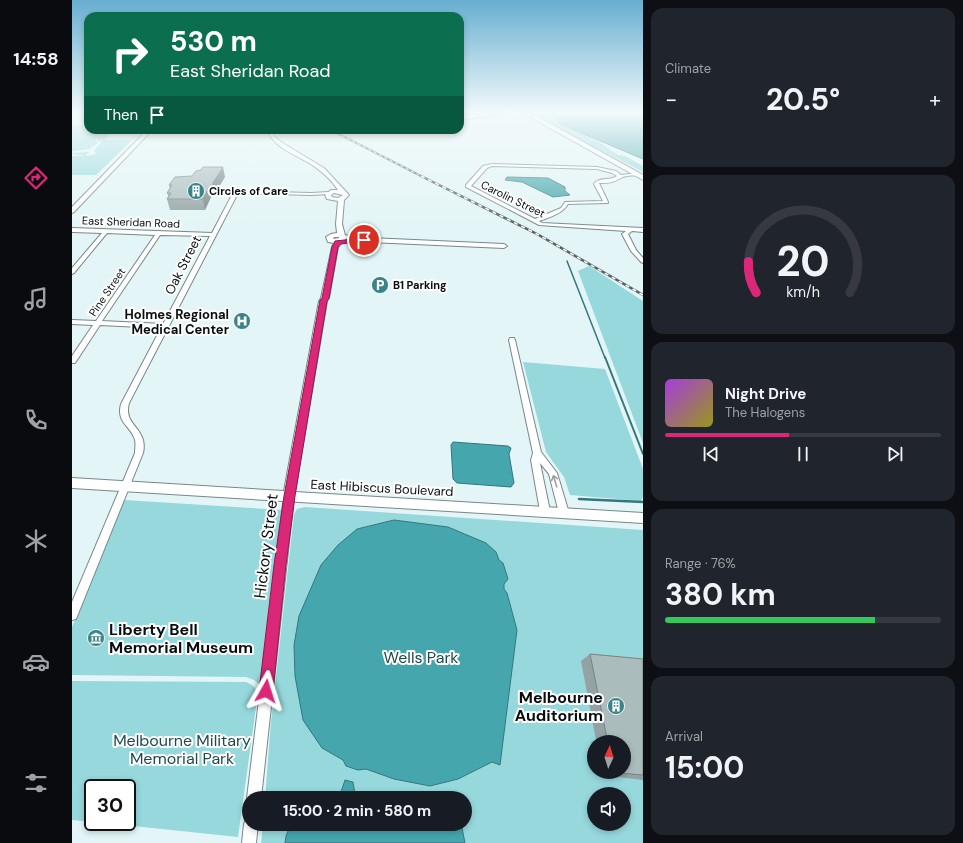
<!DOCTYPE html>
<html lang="en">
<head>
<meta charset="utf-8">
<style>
  :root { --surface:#171b24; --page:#20242c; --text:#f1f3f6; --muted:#9ea1a6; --line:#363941; --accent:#db2777 }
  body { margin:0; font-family:"DM Sans",sans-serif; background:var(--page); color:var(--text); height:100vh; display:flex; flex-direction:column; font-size:15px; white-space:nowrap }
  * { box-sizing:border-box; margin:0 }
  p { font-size:13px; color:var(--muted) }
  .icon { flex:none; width:22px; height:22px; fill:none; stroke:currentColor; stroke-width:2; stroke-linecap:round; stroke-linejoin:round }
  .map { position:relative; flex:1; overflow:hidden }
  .panel { display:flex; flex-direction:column; gap:8px; padding:8px; background:#0d0f14; width:320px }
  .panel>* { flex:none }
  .banner { position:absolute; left:12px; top:12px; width:380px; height:122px; border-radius:12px; box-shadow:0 2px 6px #0003; background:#0b6e4f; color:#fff; overflow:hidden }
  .needle { width:26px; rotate:4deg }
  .controls { position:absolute; left:515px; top:735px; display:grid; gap:8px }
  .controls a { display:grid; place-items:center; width:44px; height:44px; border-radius:50%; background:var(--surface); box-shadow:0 2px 6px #0003; font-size:20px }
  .speed { position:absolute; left:12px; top:779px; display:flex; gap:8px; font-size:20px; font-weight:700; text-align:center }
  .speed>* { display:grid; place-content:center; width:52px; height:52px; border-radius:50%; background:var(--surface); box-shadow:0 2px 6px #0003; line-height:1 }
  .speed .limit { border:2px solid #111; border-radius:6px; background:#fff; color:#111 }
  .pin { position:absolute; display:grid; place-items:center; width:34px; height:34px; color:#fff; margin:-17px; border:2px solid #fff; border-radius:50%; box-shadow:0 1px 4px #0007 }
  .me { position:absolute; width:44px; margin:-22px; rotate:6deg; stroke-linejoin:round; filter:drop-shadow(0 0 3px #0008) }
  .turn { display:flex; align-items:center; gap:14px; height:84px; padding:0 20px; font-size:18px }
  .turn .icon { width:52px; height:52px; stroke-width:2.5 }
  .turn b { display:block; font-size:28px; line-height:34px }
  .then { display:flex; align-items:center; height:38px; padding:0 20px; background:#0003; gap:8px; font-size:15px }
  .big { font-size:30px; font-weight:700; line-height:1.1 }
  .panel .widget { flex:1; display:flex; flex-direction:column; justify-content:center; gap:6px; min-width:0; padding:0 14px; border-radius:12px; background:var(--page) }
  .panel .dial { align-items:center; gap:0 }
  .dial svg { height:104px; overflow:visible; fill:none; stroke:var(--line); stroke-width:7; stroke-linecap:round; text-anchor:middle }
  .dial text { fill:var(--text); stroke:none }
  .song { display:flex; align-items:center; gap:12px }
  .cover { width:48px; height:48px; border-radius:6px; background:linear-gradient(135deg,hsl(280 70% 55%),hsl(60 70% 35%)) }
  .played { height:4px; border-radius:2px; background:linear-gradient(90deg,var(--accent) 45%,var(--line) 45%) }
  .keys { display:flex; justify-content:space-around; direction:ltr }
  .heat { display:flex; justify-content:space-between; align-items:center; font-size:22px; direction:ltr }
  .charge { height:6px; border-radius:3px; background:linear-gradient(90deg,#34c759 76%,var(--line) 0) }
  .trip { position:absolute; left:170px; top:791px; width:230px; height:40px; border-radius:20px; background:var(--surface); box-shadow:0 2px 6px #0003; font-weight:700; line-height:40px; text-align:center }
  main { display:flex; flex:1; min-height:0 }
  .tab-bar { display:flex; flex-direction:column; width:72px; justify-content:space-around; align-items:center; background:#090b0e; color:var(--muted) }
  .tab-bar .icon { width:28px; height:28px }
  .tab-bar .current { color:var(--accent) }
  .tab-bar b { font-size:18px; color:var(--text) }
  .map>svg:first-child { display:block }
  .green { fill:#96d8dc; fill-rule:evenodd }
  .water { fill:#46a6ad; stroke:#33787e }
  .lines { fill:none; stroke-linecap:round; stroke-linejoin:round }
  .stream-far2 { stroke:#33787e; stroke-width:1.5 }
  .stream-far1 { stroke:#33787e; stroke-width:2 }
  .stream { stroke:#33787e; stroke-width:2.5 }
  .minor-casing { stroke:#788889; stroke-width:2 }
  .tertiary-casing { stroke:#788889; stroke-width:2 }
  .secondary-casing { stroke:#788889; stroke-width:2 }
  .primary-casing { stroke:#788889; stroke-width:2 }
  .minor { fill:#fff; fill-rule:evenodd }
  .tertiary { fill:#fff; fill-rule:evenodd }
  .secondary { fill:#fff; fill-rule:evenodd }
  .primary { fill:#fff; fill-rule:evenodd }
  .rail-far1-casing { stroke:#576162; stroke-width:2 }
  .rail-casing { stroke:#576162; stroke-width:2.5 }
  .rail-far1 { stroke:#fff; stroke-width:1; stroke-dasharray:3; stroke-linecap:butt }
  .rail { stroke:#fff; stroke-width:1.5; stroke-dasharray:4; stroke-linecap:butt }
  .wall { fill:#93a2a3 }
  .shaded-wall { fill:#788484 }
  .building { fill:#abbcbd; stroke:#788484 }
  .oneway { stroke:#9c9f9f }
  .route { fill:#db2777; stroke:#8e194d }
  .labels { text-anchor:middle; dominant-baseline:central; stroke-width:4; stroke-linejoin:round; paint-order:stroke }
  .far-poi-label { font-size:11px; font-weight:bold; fill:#080e0f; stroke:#fff; text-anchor:start }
  .far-street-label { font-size:11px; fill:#080e0f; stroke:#fff }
  .street-label { font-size:13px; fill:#080e0f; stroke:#fff }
  .poi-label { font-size:13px; font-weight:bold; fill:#080e0f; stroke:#fff; text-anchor:end }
  .near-street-label { font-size:16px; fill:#080e0f; stroke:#fff }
  .near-poi-label { font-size:16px; font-weight:bold; fill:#080e0f; stroke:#fff; text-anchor:start }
  .near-park-label { font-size:16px; fill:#1d494c; stroke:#fff }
</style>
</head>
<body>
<main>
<nav class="tab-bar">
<b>14:58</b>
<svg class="icon current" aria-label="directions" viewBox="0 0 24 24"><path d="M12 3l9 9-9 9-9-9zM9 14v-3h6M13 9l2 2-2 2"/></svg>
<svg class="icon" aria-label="music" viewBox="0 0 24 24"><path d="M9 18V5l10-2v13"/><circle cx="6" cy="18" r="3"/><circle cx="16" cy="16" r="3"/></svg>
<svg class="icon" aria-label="phone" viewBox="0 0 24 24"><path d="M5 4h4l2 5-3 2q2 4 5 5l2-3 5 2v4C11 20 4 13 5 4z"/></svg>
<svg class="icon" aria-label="climate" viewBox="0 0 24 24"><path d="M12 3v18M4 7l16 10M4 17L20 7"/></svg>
<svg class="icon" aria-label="car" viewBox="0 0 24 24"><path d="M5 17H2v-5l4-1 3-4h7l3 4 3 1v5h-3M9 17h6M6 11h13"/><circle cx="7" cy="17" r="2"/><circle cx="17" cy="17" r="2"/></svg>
<svg class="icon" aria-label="filters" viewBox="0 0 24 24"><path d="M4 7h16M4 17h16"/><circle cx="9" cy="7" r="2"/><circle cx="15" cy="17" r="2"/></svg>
</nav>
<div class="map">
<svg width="571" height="843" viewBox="0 0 571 843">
  <rect width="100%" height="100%" fill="#e3f5f6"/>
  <g class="green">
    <path d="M457,112C467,112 481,116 487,124L511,134L532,145L544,154L555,157L571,166V172Z"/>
    <path d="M0,125H16L14,128L16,130H35L28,137L36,130H70L67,133C54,132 44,127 32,140H60L24,175H0V156H14L0,154V153L16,152L17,153L14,154L15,156L25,154L22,151L31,140L27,142L25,139L27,137L24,139L26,143L17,149L0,151Z"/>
    <polygon points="517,266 571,301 571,443 506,271"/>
    <polygon points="451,362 533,369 571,469 571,497 569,501 498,495 492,477 474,452"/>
    <polygon points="52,500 211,510 189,686 182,680 174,677 0,675 0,627"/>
    <path d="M233,507L571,530V843H189L191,824H393V798H193L199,722L222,514L225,509ZM522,742H552V772H522ZM522,794H552V824H522Z"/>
    <polygon points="0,681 174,682 180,685 185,691 185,700 166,837 23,822 55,822 55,788 21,788 21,822 0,820"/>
  </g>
  <g class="water">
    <polygon points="467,112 571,112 571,159 488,124 485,119"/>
    <polygon points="435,177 476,178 493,187 493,191 498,195 481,197 450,182 433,180"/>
    <polygon points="381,442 436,446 439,448 437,454 442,483 439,487 385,483 381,479 379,445"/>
    <polygon points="322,520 376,527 414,543 424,552 427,560 431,563 436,579 432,584 432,589 435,593 445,630 428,765 420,762 386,779 358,786 322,779 294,769 286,770 274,766 271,760 250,748 231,720 223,676 222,645 227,616 249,565 266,545 285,529"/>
    <polygon points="273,780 281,782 283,794 285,798 267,798"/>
    <polygon points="219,824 386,824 390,828 393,843 213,843 214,836"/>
  </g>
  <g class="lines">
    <polyline class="stream-far2" points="495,261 533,358"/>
    <polyline class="stream-far1" points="533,357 571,454"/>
    <polyline class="stream" points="507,499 571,502"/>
    <g class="minor-casing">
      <g id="minor">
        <path d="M420,164L525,167L544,171L549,175L566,173V175C561,176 553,175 549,178C540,183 537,183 527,183L536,202V203L496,204C490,214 478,217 467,221L470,223L571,228V232L560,231L556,234L564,250L571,258V263L569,262L559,251L550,234L554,231L467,225L394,187V185L411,166ZM420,166L525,169L540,173L545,176C538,181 526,177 522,184L531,201L493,202L489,208L463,219L399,186L415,168Z"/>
        <path d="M162,191L239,193L257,192L259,193L257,194L239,195L166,193L57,403C52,422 67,425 71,440C72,444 72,449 71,453L4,619L0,620V602L63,453C63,449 64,444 63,440C59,426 44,423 49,404L89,328L28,325L3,363H0V356L21,325L0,324V320L24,321L83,235L35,233L2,273L0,274V268L30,233L0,232V228L140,233ZM88,235L138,236L91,324L30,321Z"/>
        <polygon points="271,235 297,238 432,244 435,246 432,248 297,242 269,238 269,236"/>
        <polygon points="438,338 442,338 443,340 469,452 485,473 497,513 495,516 492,517 489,516 487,513 477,474 468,463 478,511 476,514 473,515 470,514 468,511 459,460 461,453 437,340"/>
        <polygon points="217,492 220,493 222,496 189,798 177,798 177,802 175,798 212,496 214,493"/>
        <polygon points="177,818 177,824 186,824 184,843 170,843 172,824 174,819"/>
      </g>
    </g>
    <g class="tertiary-casing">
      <g id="tertiary">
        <polygon points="75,130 80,130 2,212 0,213 0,207"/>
        <path d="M196,130H200L202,136L209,142L252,168L277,195L272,200L270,224L274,239L266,247L257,298L255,301L223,492L571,513V523L0,488V478L212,491L247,301L249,298L260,247L262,243L256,242L254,237L259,234L265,233L264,224L266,201L255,199L253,195L259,190H266C259,179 249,171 239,164C224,155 200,147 196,130ZM262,193L271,195L266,198L260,197L259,195ZM262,237H267V238L261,239Z"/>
      </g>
    </g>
    <g class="secondary-casing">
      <polygon id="secondary" points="424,112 442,112 388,120 388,116"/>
    </g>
    <g class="primary-casing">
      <polygon id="primary" points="449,112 457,112 571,175 571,180"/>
    </g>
    <use href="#minor" class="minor"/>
    <use href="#tertiary" class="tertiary"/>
    <use href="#secondary" class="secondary"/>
    <use href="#primary" class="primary"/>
    <g class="rail-far1-casing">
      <polyline id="rail-far1" points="259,130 351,177"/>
    </g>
    <g class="rail-casing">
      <polyline id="rail" points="349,176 465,234 571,295"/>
    </g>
    <use href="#rail-far1" class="rail-far1"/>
    <use href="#rail" class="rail"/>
  </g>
  <g class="wall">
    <polygon points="120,176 153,177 141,196 139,197 133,210 98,210 95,199 97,197 95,193 98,189 97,185"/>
    <polygon points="518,654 571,659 571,780 537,776 536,772 552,772 552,742 522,742 522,755 519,742 524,740 509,661"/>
  </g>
  <polygon class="shaded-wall" points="151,167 153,177 141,196 139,197 133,210 131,199 137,187"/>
  <g class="building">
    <polygon points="131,167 151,167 139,186 137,187 131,199 95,199 99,193 95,193 100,185 97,185 103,177 120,176 124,171 129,170"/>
    <polygon points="518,654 571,659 571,775 548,773 548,772 552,772 552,742 530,742 529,738 535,738"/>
  </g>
  <defs><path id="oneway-shaft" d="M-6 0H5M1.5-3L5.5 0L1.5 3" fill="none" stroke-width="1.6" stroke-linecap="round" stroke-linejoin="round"/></defs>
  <use class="oneway" href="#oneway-shaft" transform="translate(483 481) rotate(-107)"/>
  <linearGradient id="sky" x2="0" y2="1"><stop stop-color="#67aed0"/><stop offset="0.49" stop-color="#f2fafb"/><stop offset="1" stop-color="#f2fafb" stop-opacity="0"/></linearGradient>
  <rect width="571" height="230" fill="url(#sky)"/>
  <polygon class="route" points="292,238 295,240 294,241 268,244 266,247 257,298 255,301 223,496 214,565 201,691 199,695 194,697 189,695 187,691 202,565 212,496 248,300 250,298 260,247 263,241"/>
  <defs>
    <g id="building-disc" transform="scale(0.9)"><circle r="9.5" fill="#3b8388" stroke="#fff"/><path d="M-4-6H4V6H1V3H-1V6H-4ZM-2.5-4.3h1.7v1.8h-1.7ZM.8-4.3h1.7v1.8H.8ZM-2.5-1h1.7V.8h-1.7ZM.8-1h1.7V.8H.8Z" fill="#fff"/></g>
    <g id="parking-disc" transform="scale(0.9)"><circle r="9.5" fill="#3b8388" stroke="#fff"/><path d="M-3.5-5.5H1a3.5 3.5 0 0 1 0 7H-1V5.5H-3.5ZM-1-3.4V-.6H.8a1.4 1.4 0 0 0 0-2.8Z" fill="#fff"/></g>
    <g id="hospital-disc" transform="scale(0.9)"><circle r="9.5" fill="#3b8388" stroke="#fff"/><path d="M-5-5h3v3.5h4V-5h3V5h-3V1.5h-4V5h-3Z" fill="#fff"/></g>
    <g id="museum-disc" transform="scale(0.9)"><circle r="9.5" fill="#3b8388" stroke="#fff"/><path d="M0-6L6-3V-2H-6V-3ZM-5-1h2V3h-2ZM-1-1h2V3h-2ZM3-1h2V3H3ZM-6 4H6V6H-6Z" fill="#fff"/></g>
  </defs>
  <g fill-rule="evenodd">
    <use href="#building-disc" x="124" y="191"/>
    <use href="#parking-disc" x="308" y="285"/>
    <use href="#hospital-disc" x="170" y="321"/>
    <use href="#museum-disc" x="24" y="638"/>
    <use href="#building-disc" x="544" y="706"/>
  </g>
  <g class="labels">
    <g class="far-poi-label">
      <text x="137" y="191">Circles of Care</text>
      <text x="321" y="285">B1 Parking</text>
    </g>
    <g class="far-street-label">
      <text transform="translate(441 199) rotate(26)">Carolin Street</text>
      <text transform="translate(59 222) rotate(2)">East Sheridan Road</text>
      <text transform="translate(35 292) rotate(-56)">Pine Street</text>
    </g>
    <g class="street-label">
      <text transform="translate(111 265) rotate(-63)">Oak Street</text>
      <text transform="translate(310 488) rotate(3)">East Hibiscus Boulevard</text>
    </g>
    <g class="poi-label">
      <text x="157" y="314">Holmes Regional<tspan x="157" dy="15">Medical Center</tspan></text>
    </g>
    <g class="near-street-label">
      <text transform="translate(194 546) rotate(-83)">Hickory Street</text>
    </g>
    <g class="near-poi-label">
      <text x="37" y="629">Liberty Bell<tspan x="37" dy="18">Memorial Museum</tspan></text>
      <text x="531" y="697" text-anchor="end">Melbourne<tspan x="531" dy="18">Auditorium</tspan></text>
    </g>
    <g class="near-park-label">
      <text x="349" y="657">Wells Park</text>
      <text x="110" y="740">Melbourne Military<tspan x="110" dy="18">Memorial Park</tspan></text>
    </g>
  </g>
</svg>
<div class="controls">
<a><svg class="needle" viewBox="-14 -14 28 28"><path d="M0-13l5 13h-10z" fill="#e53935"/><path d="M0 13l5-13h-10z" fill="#9ea1a6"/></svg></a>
<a><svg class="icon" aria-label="sound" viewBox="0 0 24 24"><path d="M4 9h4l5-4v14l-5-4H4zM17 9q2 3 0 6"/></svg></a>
</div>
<div class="speed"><div class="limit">30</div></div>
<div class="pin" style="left:292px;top:240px;background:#d93025"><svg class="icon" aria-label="arrive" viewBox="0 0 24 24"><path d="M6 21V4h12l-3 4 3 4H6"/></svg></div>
<svg class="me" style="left:194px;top:691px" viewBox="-20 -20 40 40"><path d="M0-17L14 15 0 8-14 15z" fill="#db2777" stroke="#fff" stroke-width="4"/></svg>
<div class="trip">15:00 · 2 min · 580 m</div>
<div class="banner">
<div class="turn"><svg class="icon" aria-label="right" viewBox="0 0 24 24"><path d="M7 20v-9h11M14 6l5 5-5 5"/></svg><div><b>530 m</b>East Sheridan Road</div></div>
<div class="then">Then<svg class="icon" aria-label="arrive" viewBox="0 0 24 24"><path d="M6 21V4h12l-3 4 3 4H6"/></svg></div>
</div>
</div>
<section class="panel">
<div class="widget"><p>Climate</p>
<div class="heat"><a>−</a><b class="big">20.5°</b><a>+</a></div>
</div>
<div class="widget dial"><svg viewBox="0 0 100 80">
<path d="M14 69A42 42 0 1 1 86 69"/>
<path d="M14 69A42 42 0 0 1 8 45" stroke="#db2777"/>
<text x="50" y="56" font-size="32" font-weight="700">20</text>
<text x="50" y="72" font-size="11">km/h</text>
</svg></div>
<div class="widget">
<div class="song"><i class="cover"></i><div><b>Night Drive</b><p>The Halogens</p></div></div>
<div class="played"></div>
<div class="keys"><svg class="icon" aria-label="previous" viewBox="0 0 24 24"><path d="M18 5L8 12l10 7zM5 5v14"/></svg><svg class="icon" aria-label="pause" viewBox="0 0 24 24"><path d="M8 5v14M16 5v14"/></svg><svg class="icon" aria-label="next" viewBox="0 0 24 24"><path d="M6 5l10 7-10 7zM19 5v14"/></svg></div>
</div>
<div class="widget"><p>Range · 76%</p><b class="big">380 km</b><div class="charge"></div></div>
<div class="widget"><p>Arrival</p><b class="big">15:00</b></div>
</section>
</main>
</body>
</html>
